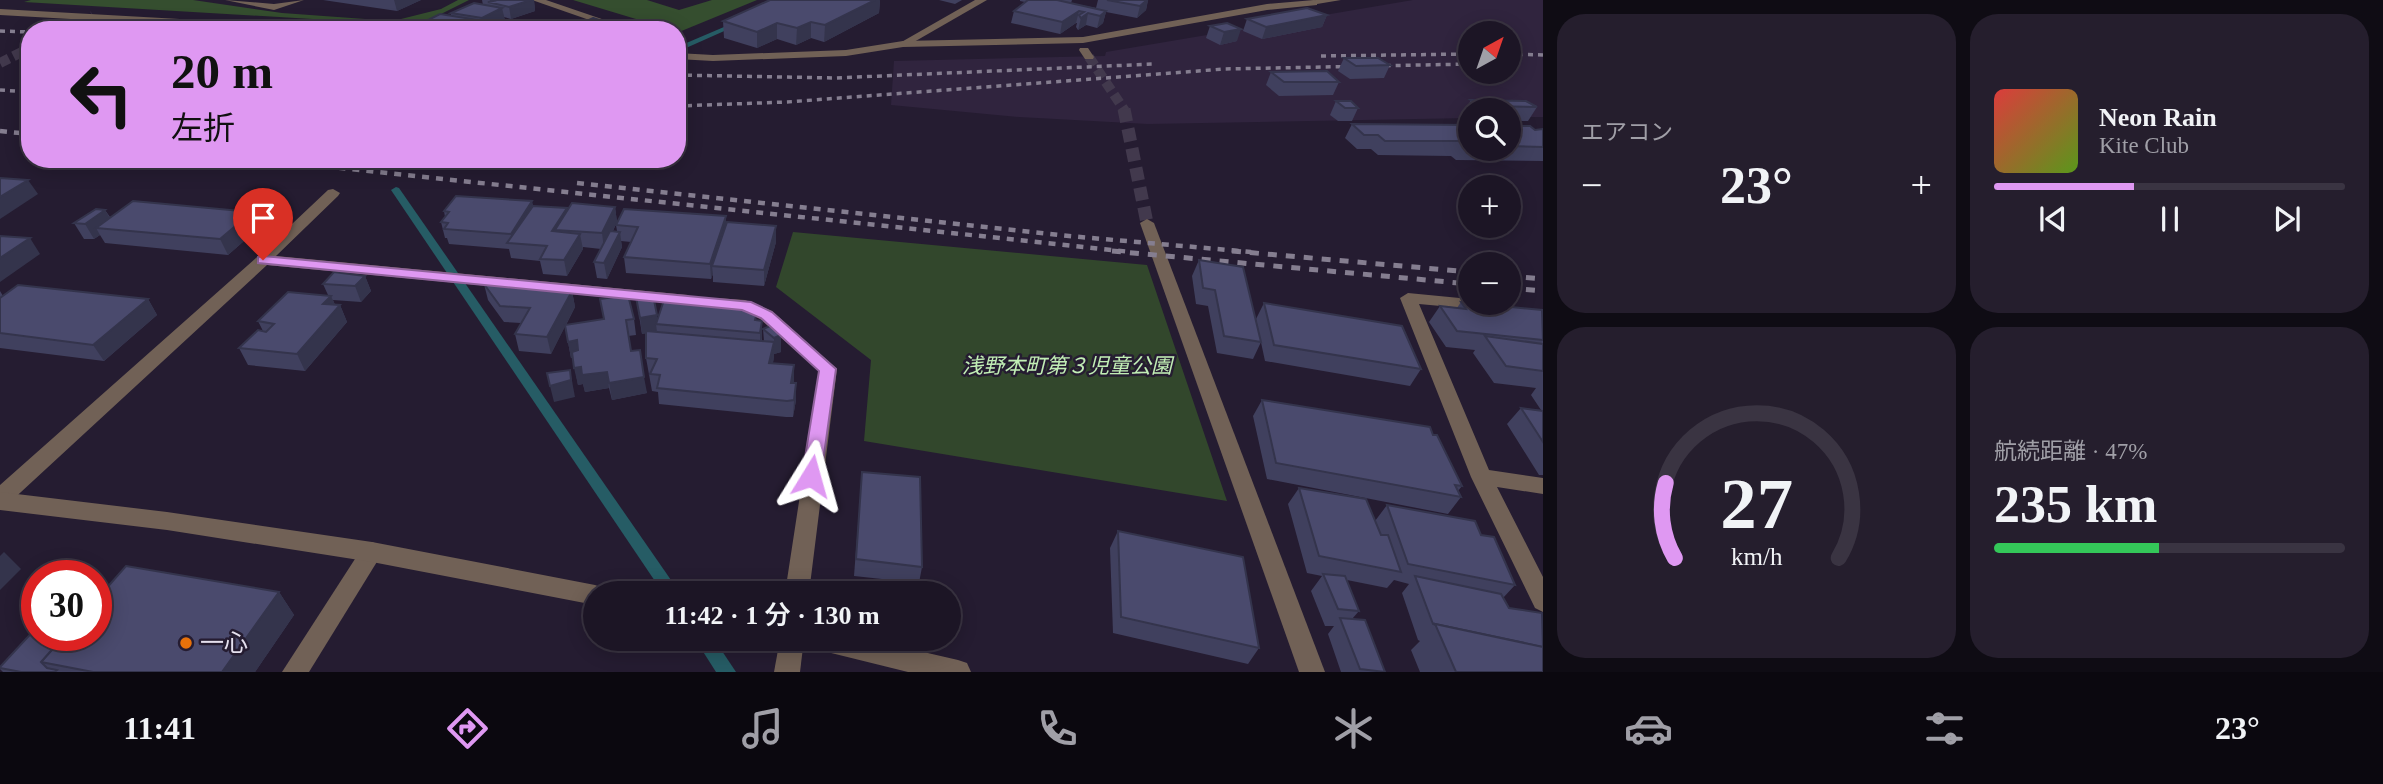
<!DOCTYPE html>
<html lang="ja">
<head>
<meta charset="utf-8">
<style>
  :root { --surface:#1c1525; --page:#251e2d; --text:#f1f3f6; --muted:#a09fa7; --line:#3a3442; --accent:#df98f2 }
  body { margin:0; font-family:"Times New Roman","Noto Sans JP",serif; background:var(--page); color:var(--text); height:100vh; display:flex; flex-direction:column; font-size:26px; white-space:nowrap }
  * { box-sizing:border-box; margin:0 }
  p { font-size:23px; color:var(--muted) }
  .icon { flex:none; width:38px; height:38px; fill:none; stroke:currentColor; stroke-width:2; stroke-linecap:round; stroke-linejoin:round }
  .map { position:relative; flex:1; overflow:hidden }
  .panel { display:flex; flex-direction:column; gap:14px; padding:14px; background:#0f0c14; width:840px }
  .panel>* { flex:none }
  .banner { position:absolute; left:21px; top:21px; width:665px; height:147px; border-radius:28px; box-shadow:0 4px 18px #0003,0 0 0 2px var(--line); background:#df98f2; color:#111; overflow:hidden }
  .needle { width:46px; rotate:40deg }
  .fabs { position:absolute; left:1458px; top:21px; display:grid; gap:14px }
  .fabs a { display:grid; place-items:center; width:63px; height:63px; border-radius:50%; background:var(--surface); box-shadow:0 4px 18px #0003,0 0 0 2px var(--line); font-size:35px }
  .speed { position:absolute; left:21px; top:560px; display:flex; gap:14px; font-size:35px; font-weight:700; text-align:center }
  .speed>* { display:grid; place-content:center; width:91px; height:91px; border-radius:50%; background:var(--surface); box-shadow:0 4px 18px #0003,0 0 0 2px var(--line); line-height:1 }
  .speed .limit { border:10px solid #d22; background:#fff; color:#111 }
  .pin { position:absolute; display:grid; place-items:center; width:60px; height:60px; color:#fff; margin:-72px -30px; border-radius:50% 50% 50% 0; rotate:-45deg; box-shadow:0 0 7px #0007 }
  .pin .icon { rotate:45deg }
  .me { position:absolute; width:77px; margin:-38px; rotate:8deg; stroke-linejoin:round; filter:drop-shadow(0 0 5px #0008) }
  .turn { display:flex; align-items:center; gap:24px; height:147px; padding:0 35px; font-size:32px }
  .turn .icon { width:91px; height:91px; stroke-width:2.5 }
  .turn b { display:block; font-size:49px; line-height:60px }
  .big { font-size:52px; font-weight:600; line-height:1.1 }
  .panel .widget { flex:1; display:flex; flex-direction:column; justify-content:center; gap:10px; min-width:0; padding:0 24px; border-radius:28px; background:var(--page) }
  .panel .dial { align-items:center; gap:0 }
  .dial svg { height:182px; overflow:visible; fill:none; stroke:var(--line); stroke-width:7; stroke-linecap:round; text-anchor:middle }
  .dial text { fill:var(--text); stroke:none }
  .song { display:flex; align-items:center; gap:21px }
  .cover { width:84px; height:84px; border-radius:10px; background:linear-gradient(135deg,hsl(0 70% 55%),hsl(90 70% 35%)) }
  .played { height:7px; border-radius:4px; background:linear-gradient(90deg,var(--accent) 40%,var(--line) 40%) }
  .keys { display:flex; justify-content:space-around; direction:ltr }
  .heat { display:flex; justify-content:space-between; align-items:center; font-size:38px; direction:ltr }
  .charge { height:10px; border-radius:5px; background:linear-gradient(90deg,#34c759 47%,var(--line) 0) }
  .panel .tiles { flex:1; display:grid; gap:14px; grid-template-columns:repeat(2,1fr) }
  .trip { position:absolute; left:583px; top:581px; width:378px; height:70px; border-radius:35px; background:var(--surface); box-shadow:0 4px 18px #0003,0 0 0 2px var(--line); font-weight:600; line-height:70px; text-align:center }
  .tabs { display:flex; height:112px; justify-content:space-around; align-items:center; background:#0b080f; color:var(--muted) }
  .tabs .icon { width:49px; height:49px }
  .tabs .on { color:var(--accent) }
  .tabs b { font-size:32px; color:var(--text) }
  main { display:flex; flex:1; min-height:0 }
  .map>svg:first-child { display:block }
  .built { fill:#30243e; fill-rule:evenodd }
  .green { fill:#32472c }
  .forest { fill:#354e2f }
  .lines { fill:none; stroke-linecap:round; stroke-linejoin:round }
  .stream { fill:#265c65; fill-rule:evenodd }
  .minor-tunnel-far1 { stroke:#42394d; stroke-width:10; stroke-dasharray:10 5; stroke-linecap:butt }
  .minor-tunnel { stroke:#42394d; stroke-width:13; stroke-dasharray:13 7; stroke-linecap:butt }
  .service { fill:#716156; fill-rule:evenodd }
  .minor { fill:#716156; fill-rule:evenodd }
  .tertiary { fill:#716156; fill-rule:evenodd }
  .rail-far2 { stroke:#857e90; stroke-width:3.5; stroke-dasharray:5 5; stroke-linecap:butt }
  .rail-far1 { stroke:#857e90; stroke-width:4.5; stroke-dasharray:7 7; stroke-linecap:butt }
  .rail { stroke:#857e90; stroke-width:5; stroke-dasharray:9 9; stroke-linecap:butt }
  .wall { fill:#40405e }
  .shaded-wall { fill:#34344c }
  .building { fill:#4a4a6d; stroke:#34344c; stroke-width:2 }
  .route { fill:#df98f2; stroke:#91639d; stroke-width:2 }
  .food-dot { fill:#e8710a; stroke:#251c31; stroke-width:2.5 }
  .labels { text-anchor:middle; dominant-baseline:central; stroke-width:5; stroke-linejoin:round; paint-order:stroke }
  .park-label { font-size:21px; font-style:italic; fill:#c1eeb5; stroke:#251c31 }
  .near-poi-label { font-size:24px; fill:#e5e0ee; stroke:#251c31; text-anchor:start }
</style>
</head>
<body>
<main>
<div class="map">
<svg width="1543" height="672" viewBox="0 0 1543 672">
  <rect width="100%" height="100%" fill="#251c31"/>
  <path class="built" d="M1413,0H1543V117H1509L1508,110H1470V118L1148,124L1019,117L891,105L894,61L1105,56L1106,52ZM1470,33H1508V72H1470Z"/>
  <polygon class="green" points="793,232 1147,265 1227,501 864,441 871,360 776,287"/>
  <g class="forest">
    <polygon points="31,0 193,0 282,13 393,21 441,9 458,0 469,0 431,19 396,24 24,2"/>
    <polygon points="573,0 647,0 679,10 712,0 757,0 679,32"/>
  </g>
  <g class="lines">
    <g class="stream">
      <polygon points="738,21 741,23 740,24 677,52 677,47"/>
      <polygon points="396,187 399,188 680,593 663,593 391,190"/>
      <polygon points="695,639 714,639 736,672 716,672"/>
    </g>
    <g class="minor-tunnel-far1">
      <polyline points="66,30 93,16"/>
      <polyline points="1089,57 1125,111"/>
      <polyline points="0,63 30,48"/>
    </g>
    <polyline class="minor-tunnel" points="1124,109 1147,223"/>
    <polygon class="service" points="225,0 274,4 304,0 274,10"/>
    <g class="minor">
      <polygon points="532,0 546,0 634,30 618,30"/>
      <polygon points="1314,0 1317,1 1317,5 1267,10 1083,43 903,47 846,56 713,61 677,59 677,53 713,55 846,50 903,41 1083,37 1267,4"/>
      <polygon points="0,9 322,27 327,30 264,30 0,15"/>
      <polygon points="1080,48 1088,48 1094,57 1093,59 1085,59 1079,50"/>
      <polygon points="333,189 340,193 338,196 276,256 688,295 696,300 688,305 267,265 8,504 0,506 0,485 257,257 328,190"/>
      <polygon points="1147,219 1154,223 1325,672 1299,672 1140,223"/>
      <polygon points="1408,293 1470,299 1470,303 1492,305 1484,310 1419,304 1489,470 1543,478 1543,494 1497,487 1543,577 1543,612 1535,608 1471,477 1400,298"/>
      <polygon points="716,298 745,300 772,311 837,369 809,593 785,593 819,371 760,319 742,310 710,307 708,303 710,299"/>
      <polygon points="372,542 380,545 383,552 309,672 282,672 364,545"/>
      <polygon points="780,639 804,639 800,672 774,672"/>
    </g>
    <g class="tertiary">
      <polygon points="975,0 987,0 907,46 898,44"/>
      <polygon points="1316,0 1341,0 1311,5 1311,1"/>
      <polygon points="0,492 167,512 372,542 595,585 603,588 606,593 595,593 595,605 372,562 167,530 0,510"/>
      <polygon points="807,639 867,639 958,660 967,663 971,672 908,672 819,650 810,647"/>
    </g>
    <g class="rail-far2">
      <polyline points="0,31 30,32"/>
      <polyline points="1508,54 1543,55"/>
      <polyline points="1321,56 1468,54"/>
      <polyline points="677,75 835,78 1153,64"/>
      <polyline points="0,90 30,92"/>
      <polyline points="677,106 787,102 1224,69 1470,64"/>
    </g>
    <g class="rail-far1">
      <polyline points="0,131 30,134"/>
      <polyline points="255,159 1131,252"/>
      <polyline points="577,183 1069,236 1251,252"/>
    </g>
    <g class="rail">
      <polyline points="1112,251 1470,284"/>
      <polyline points="1232,251 1470,272"/>
      <polyline points="1508,276 1543,279"/>
      <polyline points="1508,288 1543,291"/>
    </g>
  </g>
  <g class="wall">
    <polygon points="323,0 421,0 397,11"/>
    <polygon points="482,0 534,0 535,11 511,19 504,17 505,20 485,30 431,30 428,20 451,16 451,13 483,5"/>
    <polygon points="770,0 880,0 879,13 824,42 811,38 796,45 777,39 757,48 724,38 723,21"/>
    <polygon points="939,0 962,0 955,4"/>
    <polygon points="1020,0 1072,0 1071,3 1096,8 1098,0 1148,0 1146,10 1137,18 1106,12 1103,23 1097,28 1086,25 1078,30 1076,27 1077,23 1076,23 1060,34 1011,23 1014,11 1025,2 1020,1"/>
    <polygon points="1327,15 1322,27 1262,39 1243,31 1247,19"/>
    <polygon points="582,23 615,25 615,30 583,30"/>
    <polygon points="1227,23 1237,41 1220,45 1206,38 1210,26"/>
    <polygon points="1344,58 1390,65 1384,78 1350,79 1338,71"/>
    <polygon points="1271,72 1339,82 1333,95 1279,96 1266,85"/>
    <polygon points="1471,100 1537,107 1528,121 1508,121 1508,110 1470,110 1470,118 1463,114"/>
    <polygon points="1336,101 1358,108 1352,121 1338,121 1330,115"/>
    <polygon points="1352,124 1470,125 1470,149 1508,149 1508,126 1535,130 1543,129 1543,161 1456,160 1451,156 1378,155 1371,149 1357,149 1345,138"/>
    <polygon points="533,206 567,208 567,211 615,207 617,222 613,231 617,231 616,225 726,216 726,225 776,226 776,242 764,286 713,282 713,274 711,279 626,273 624,257 631,242 621,241 622,247 607,279 597,278 594,262 601,249 583,247 583,249 567,276 543,274 540,261 511,258 509,249 449,244 447,238 445,238 441,222 445,217 444,211"/>
    <polygon points="105,210 110,217 252,212 259,228 228,255 105,243 100,235 94,239 84,239 74,223"/>
    <polygon points="1199,260 1261,342 1253,359 1217,353 1208,306 1196,304 1192,276"/>
    <polygon points="365,276 371,291 361,302 333,300 335,305 340,305 347,322 305,371 248,365 239,348 263,331 258,321 328,295 323,284"/>
    <polygon points="484,284 572,291 575,307 566,325 634,319 636,335 628,336 631,351 647,393 612,400 609,388 585,392 583,384 578,385 573,358 571,358 565,326 551,354 519,351 515,334 521,323 504,322 488,300"/>
    <polygon points="0,291 3,296 148,299 157,315 104,361 0,348"/>
    <polygon points="636,297 657,320 740,307 756,320 762,321 762,341 764,341 763,329 770,326 781,352 774,354 773,363 794,383 796,400 793,417 786,417 659,404 658,392 652,391 646,358 646,333 642,334"/>
    <polygon points="1461,302 1543,311 1543,475 1539,475 1507,424 1521,408 1541,410 1531,395 1536,388 1494,383 1473,353 1475,350 1446,347 1429,322 1440,306 1457,308"/>
    <polygon points="1264,303 1421,369 1410,386 1265,361 1256,319"/>
    <polygon points="1262,400 1433,435 1462,486 1458,491 1461,497 1448,514 1267,479 1253,416"/>
    <polygon points="862,472 922,567 919,583 854,576"/>
    <polygon points="1299,488 1375,521 1387,505 1481,535 1515,585 1503,598 1543,672 1420,672 1411,650 1420,641 1418,640 1402,593 1409,584 1394,580 1387,588 1347,580 1359,611 1352,619 1385,672 1341,672 1328,634 1334,626 1325,626 1311,591 1322,576 1307,573 1288,504"/>
    <polygon points="1118,531 1259,648 1248,664 1113,633 1110,548"/>
    <polygon points="279,592 294,615 255,672 3,672 0,669 0,667 102,594"/>
  </g>
  <g class="shaded-wall">
    <polygon points="394,0 421,0 397,11"/>
    <polygon points="531,0 534,0 535,11 511,19 509,7"/>
    <polygon points="875,0 880,0 879,13 824,42 825,25"/>
    <polygon points="1147,0 1148,0 1146,10 1137,18 1140,6"/>
    <polygon points="502,8 505,20 484,30 482,18"/>
    <polygon points="1079,11 1076,23 1060,34 1062,22"/>
    <polygon points="1106,11 1103,23 1097,28 1100,16"/>
    <polygon points="1088,13 1086,25 1078,30 1081,18"/>
    <polygon points="1327,15 1322,27 1262,39 1266,27"/>
    <polygon points="478,20 480,30 459,30 458,24"/>
    <polygon points="811,22 811,38 796,45 797,28"/>
    <polygon points="777,23 777,39 757,48 757,32"/>
    <polygon points="615,25 615,30 604,30"/>
    <polygon points="1241,29 1237,41 1220,45 1224,32"/>
    <polygon points="28,180 38,194 0,219 0,197"/>
    <polygon points="532,201 536,216 514,243 511,234"/>
    <polygon points="615,207 617,222 604,249 602,233"/>
    <polygon points="567,208 569,224 555,230 558,242 552,231"/>
    <polygon points="105,210 114,225 96,228 100,235 94,239 85,224"/>
    <polygon points="252,212 259,228 228,255 220,239"/>
    <polygon points="726,216 726,231 712,266 713,274 711,279 710,264"/>
    <polygon points="776,226 776,242 764,286 764,270"/>
    <polygon points="620,232 622,247 607,279 604,263"/>
    <polygon points="580,234 583,249 567,276 564,260"/>
    <polygon points="30,238 40,254 0,282 0,258"/>
    <polygon points="365,276 371,291 361,302 355,286"/>
    <polygon points="572,291 575,307 551,354 547,337"/>
    <polygon points="331,296 337,309 340,305 347,322 305,371 297,354 323,304"/>
    <polygon points="148,299 157,315 104,361 93,345"/>
    <polygon points="657,315 658,324 656,324 657,332 642,334 640,318"/>
    <polygon points="762,321 762,338 760,350 760,333"/>
    <polygon points="781,335 781,352 774,354 774,338"/>
    <polygon points="577,340 580,357 571,358 568,342"/>
    <polygon points="774,342 774,358 769,380 769,363"/>
    <polygon points="794,365 794,382 790,399 791,383"/>
    <polygon points="581,367 607,372 609,388 585,392 583,384 578,385 574,368"/>
    <polygon points="570,370 575,397 554,402 550,386"/>
    <polygon points="644,377 647,393 612,400 609,383"/>
    <polygon points="796,383 796,400 793,417 794,400"/>
    <polygon points="4,552 21,569 0,590 0,556"/>
    <polygon points="279,592 294,615 255,672 222,672"/>
  </g>
  <g class="building">
    <polygon points="490,0 531,0 509,7 488,2 493,1"/>
    <polygon points="770,0 875,0 825,25 811,22 797,28 777,23 757,32 723,21"/>
    <polygon points="1028,0 1057,0 1106,11 1100,16 1088,13 1081,18 1079,15 1084,12 1079,11 1062,22 1014,11"/>
    <polygon points="1107,0 1147,0 1140,6"/>
    <polygon points="474,3 502,8 482,18 451,13"/>
    <polygon points="1307,8 1327,15 1266,27 1247,19"/>
    <polygon points="440,14 478,20 458,24 428,20"/>
    <polygon points="593,18 615,25 603,30 582,23"/>
    <polygon points="1227,23 1241,29 1224,32 1210,26"/>
    <polygon points="1344,58 1378,58 1390,65 1356,66"/>
    <polygon points="1327,71 1339,82 1284,82 1271,72"/>
    <polygon points="1471,100 1526,101 1537,107 1481,106"/>
    <polygon points="1336,101 1351,101 1358,108 1345,108"/>
    <polygon points="1352,124 1470,125 1470,146 1465,146 1459,141 1385,141 1378,135 1364,135"/>
    <polygon points="1508,126 1530,126 1535,130 1543,129 1543,147 1508,146"/>
    <polygon points="0,178 28,180 0,197"/>
    <polygon points="456,196 532,201 511,234 444,229 448,223 441,222 449,212 444,211"/>
    <polygon points="133,201 252,212 220,239 96,228"/>
    <polygon points="572,203 615,207 602,233 555,230"/>
    <polygon points="533,206 567,208 552,231 580,234 564,260 540,259 547,246 507,243"/>
    <polygon points="96,209 105,210 85,224 74,223"/>
    <polygon points="624,209 726,216 710,264 624,257 638,227 616,225"/>
    <polygon points="727,222 776,226 764,270 712,266"/>
    <polygon points="610,231 620,232 604,263 594,262"/>
    <polygon points="0,236 30,238 0,258"/>
    <polygon points="1199,260 1243,267 1261,342 1224,336 1215,290 1203,288"/>
    <polygon points="334,272 365,276 355,286 323,284"/>
    <polygon points="484,284 572,291 547,337 515,334 530,308 500,306"/>
    <polygon points="18,285 148,299 93,345 0,333 0,298"/>
    <polygon points="288,292 331,296 323,304 340,305 297,354 239,348 258,330 266,332 274,324 258,321"/>
    <polygon points="628,295 634,319 626,320 631,351 640,350 644,377 609,383 607,372 582,375 581,367 574,368 572,352 578,350 577,340 568,342 565,325 604,319 600,299"/>
    <polygon points="653,295 657,315 640,318 636,297"/>
    <polygon points="665,297 740,305 740,307 747,308 756,316 755,320 762,321 760,333 656,324"/>
    <polygon points="1461,302 1542,310 1543,340 1457,331 1440,306 1466,309"/>
    <polygon points="1264,303 1402,326 1421,369 1274,345"/>
    <polygon points="770,326 781,335 774,338 763,329"/>
    <polygon points="646,331 774,342 769,363 794,365 791,383 796,383 794,400 787,401 657,388 660,375 650,374 657,359 646,358"/>
    <polygon points="1485,336 1543,344 1543,371 1506,366"/>
    <polygon points="570,370 571,380 550,386 547,373"/>
    <polygon points="1262,400 1430,427 1433,435 1437,435 1462,486 1455,485 1461,497 1276,463"/>
    <polygon points="1521,408 1543,411 1543,442"/>
    <polygon points="862,472 920,477 922,567 856,559"/>
    <polygon points="1299,488 1366,499 1381,535 1388,535 1401,572 1319,556"/>
    <polygon points="1387,505 1475,521 1481,535 1494,537 1515,585 1408,564"/>
    <polygon points="1118,531 1243,557 1259,648 1121,617"/>
    <polygon points="126,566 279,592 222,672 93,672 41,662 65,635 96,635 96,600"/>
    <polygon points="1323,574 1345,576 1359,611 1338,609"/>
    <polygon points="1415,576 1501,594 1509,608 1542,613 1543,647 1435,624 1436,625 1433,624"/>
    <polygon points="96,593 102,594 96,600"/>
    <polygon points="1340,618 1365,620 1385,672 1360,669"/>
    <polygon points="1435,624 1543,647 1543,672 1456,672"/>
    <polygon points="37,627 37,635 65,635 41,662 47,668 57,670 55,672 21,672 0,668 0,667"/>
  </g>
  <polygon class="route" points="263,256 751,302 772,312 836,369 821,476 818,482 811,484 805,482 802,476 819,371 761,318 742,310 258,263 258,257"/>
  <circle class="food-dot" cx="186" cy="643" r="7"/>
  <g class="labels">
    <g class="park-label">
      <text x="1067" y="366">浅野本町第３児童公園</text>
    </g>
    <g class="near-poi-label">
      <text x="200" y="643">一心</text>
    </g>
  </g>
</svg>
<div class="fabs">
<a><svg class="needle" viewBox="-14 -14 28 28"><path d="M0-13l5 13h-10z" fill="#e53935"/><path d="M0 13l5-13h-10z" fill="#a09fa7"/></svg></a>
<a><svg class="icon" aria-label="search" viewBox="0 0 24 24"><circle cx="10" cy="10" r="6"/><path d="M15 15l6 6"/></svg></a>
<a>+</a>
<a>−</a>
</div>
<div class="speed"><div class="limit">30</div></div>
<div class="pin" style="left:263px;top:260px;background:#d93025"><svg class="icon" aria-label="arrive" viewBox="0 0 24 24"><path d="M6 21V4h12l-3 4 3 4H6"/></svg></div>
<svg class="me" style="left:811px;top:476px" viewBox="-20 -20 40 40"><path d="M0-17L14 15 0 8-14 15z" fill="#df98f2" stroke="#fff" stroke-width="4"/></svg>
<div class="trip">11:42 · 1 分 · 130 m</div>
<div class="banner">
<div class="turn"><svg class="icon" aria-label="left" viewBox="0 0 24 24"><path d="M17 20v-9H6M10 6l-5 5 5 5"/></svg><div><b>20 m</b>左折</div></div>
</div>
</div>
<section class="panel">
<div class="tiles">
<div class="widget"><p>エアコン</p>
<div class="heat"><a>−</a><b class="big">23°</b><a>+</a></div>
</div>
<div class="widget">
<div class="song"><i class="cover"></i><div><b>Neon Rain</b><p>Kite Club</p></div></div>
<div class="played"></div>
<div class="keys"><svg class="icon" aria-label="previous" viewBox="0 0 24 24"><path d="M18 5L8 12l10 7zM5 5v14"/></svg><svg class="icon" aria-label="pause" viewBox="0 0 24 24"><path d="M8 5v14M16 5v14"/></svg><svg class="icon" aria-label="next" viewBox="0 0 24 24"><path d="M6 5l10 7-10 7zM19 5v14"/></svg></div>
</div>
<div class="widget dial"><svg viewBox="0 0 100 80">
<path d="M14 69A42 42 0 1 1 86 69"/>
<path d="M14 69A42 42 0 0 1 10 36" stroke="#df98f2"/>
<text x="50" y="56" font-size="32" font-weight="700">27</text>
<text x="50" y="72" font-size="11">km/h</text>
</svg></div>
<div class="widget"><p>航続距離 · 47%</p><b class="big">235 km</b><div class="charge"></div></div>
</div>
</section>
</main>
<nav class="tabs">
<b>11:41</b>
<svg class="icon on" aria-label="directions" viewBox="0 0 24 24"><path d="M12 3l9 9-9 9-9-9zM9 14v-3h6M13 9l2 2-2 2"/></svg>
<svg class="icon" aria-label="music" viewBox="0 0 24 24"><path d="M9 18V5l10-2v13"/><circle cx="6" cy="18" r="3"/><circle cx="16" cy="16" r="3"/></svg>
<svg class="icon" aria-label="phone" viewBox="0 0 24 24"><path d="M5 4h4l2 5-3 2q2 4 5 5l2-3 5 2v4C11 20 4 13 5 4z"/></svg>
<svg class="icon" aria-label="climate" viewBox="0 0 24 24"><path d="M12 3v18M4 7l16 10M4 17L20 7"/></svg>
<svg class="icon" aria-label="car" viewBox="0 0 24 24"><path d="M5 17H2v-5l4-1 3-4h7l3 4 3 1v5h-3M9 17h6M6 11h13"/><circle cx="7" cy="17" r="2"/><circle cx="17" cy="17" r="2"/></svg>
<svg class="icon" aria-label="filters" viewBox="0 0 24 24"><path d="M4 7h16M4 17h16"/><circle cx="9" cy="7" r="2"/><circle cx="15" cy="17" r="2"/></svg>
<b>23°</b>
</nav>
</body>
</html>
